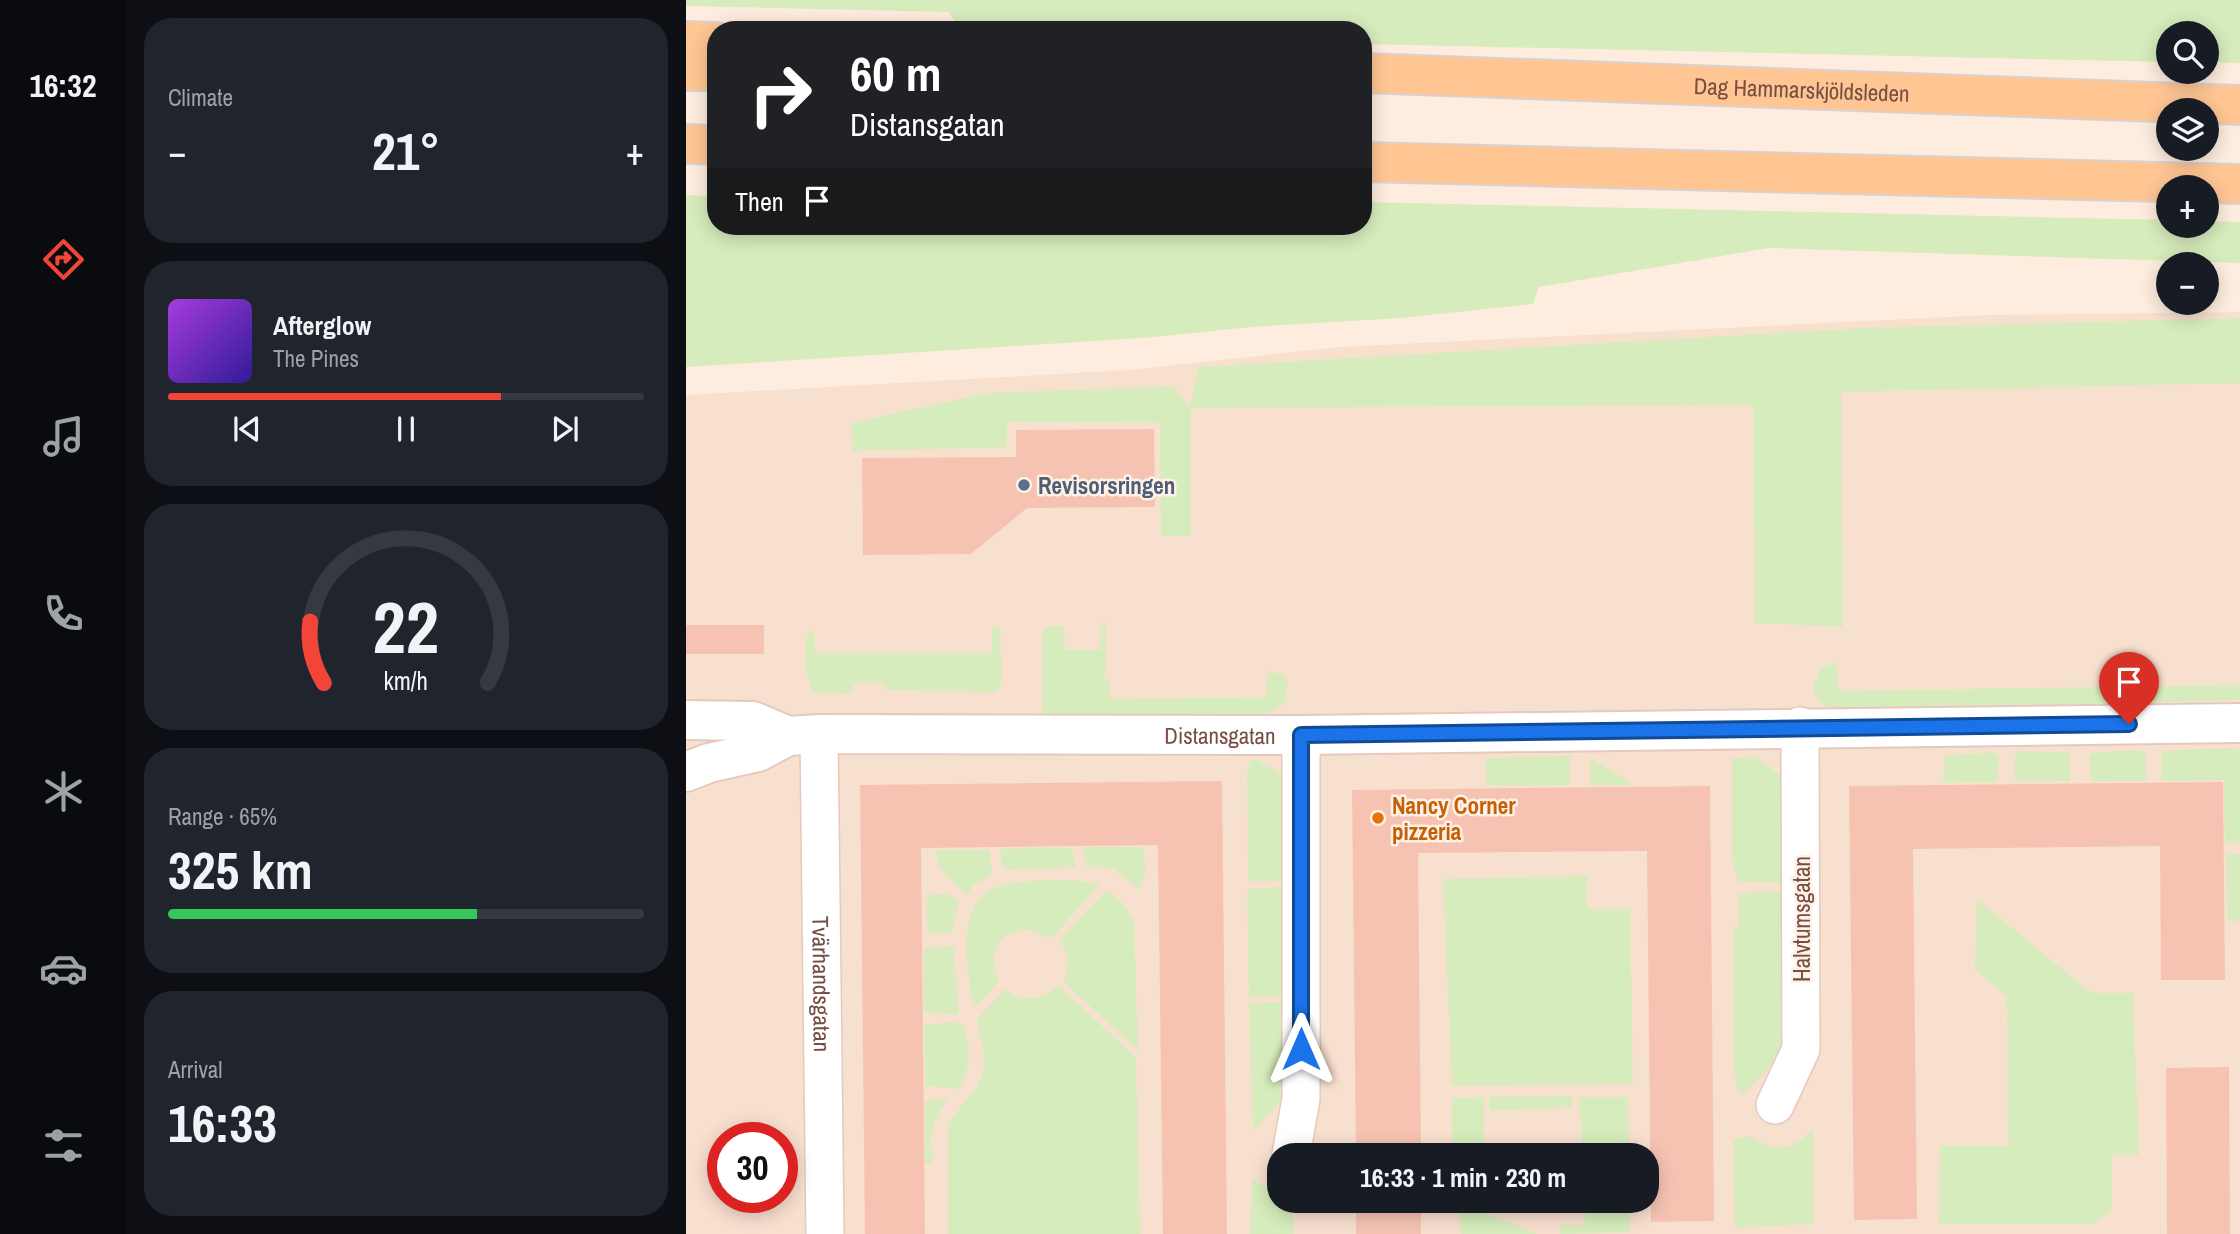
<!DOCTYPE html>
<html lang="en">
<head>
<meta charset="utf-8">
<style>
  :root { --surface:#171b24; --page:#20242c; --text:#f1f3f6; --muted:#9ea1a6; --line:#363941; --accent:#f34438 }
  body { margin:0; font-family:"Archivo Narrow",sans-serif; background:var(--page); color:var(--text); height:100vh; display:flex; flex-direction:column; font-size:26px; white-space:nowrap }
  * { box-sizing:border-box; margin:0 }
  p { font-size:23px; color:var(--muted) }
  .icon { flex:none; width:38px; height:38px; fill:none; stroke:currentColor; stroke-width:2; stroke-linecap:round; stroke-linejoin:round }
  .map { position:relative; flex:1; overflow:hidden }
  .drawer { display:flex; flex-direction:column; gap:18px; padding:18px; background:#0d0f14; width:560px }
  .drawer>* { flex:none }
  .banner { position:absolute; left:21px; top:21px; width:665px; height:214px; border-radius:28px; box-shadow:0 4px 18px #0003; background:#202124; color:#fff; overflow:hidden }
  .controls { position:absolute; left:1470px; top:21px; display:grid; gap:14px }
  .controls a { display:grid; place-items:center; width:63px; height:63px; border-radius:50%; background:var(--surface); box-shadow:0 4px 18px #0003; font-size:35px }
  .speed { position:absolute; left:21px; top:1122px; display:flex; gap:14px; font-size:35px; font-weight:700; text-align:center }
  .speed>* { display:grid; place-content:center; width:91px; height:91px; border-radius:50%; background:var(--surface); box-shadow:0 4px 18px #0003; line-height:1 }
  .speed .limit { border:10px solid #d22; background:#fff; color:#111 }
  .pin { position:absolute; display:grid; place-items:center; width:60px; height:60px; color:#fff; margin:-72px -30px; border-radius:50% 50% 50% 0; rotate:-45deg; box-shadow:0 0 7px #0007 }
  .pin .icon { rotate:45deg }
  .me { position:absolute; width:77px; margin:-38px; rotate:0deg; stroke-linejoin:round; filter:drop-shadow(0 0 5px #0008) }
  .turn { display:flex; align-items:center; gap:24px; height:147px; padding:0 28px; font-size:32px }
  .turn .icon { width:91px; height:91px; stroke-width:2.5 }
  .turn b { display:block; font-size:49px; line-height:60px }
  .then { display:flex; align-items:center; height:66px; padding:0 28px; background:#0003; gap:14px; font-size:26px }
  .big { font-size:52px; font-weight:800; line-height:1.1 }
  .drawer .card { flex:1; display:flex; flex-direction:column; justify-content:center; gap:10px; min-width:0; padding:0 24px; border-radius:28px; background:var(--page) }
  .drawer .dial { align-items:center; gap:0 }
  .dial svg { height:182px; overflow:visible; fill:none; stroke:var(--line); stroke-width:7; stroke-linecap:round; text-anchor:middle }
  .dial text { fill:var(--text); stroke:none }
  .song { display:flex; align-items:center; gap:21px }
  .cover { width:84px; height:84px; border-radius:10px; background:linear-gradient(135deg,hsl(280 70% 55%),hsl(250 70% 35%)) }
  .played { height:7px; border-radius:4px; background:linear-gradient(90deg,var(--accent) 70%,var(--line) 70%) }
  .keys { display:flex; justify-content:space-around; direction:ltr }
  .heat { display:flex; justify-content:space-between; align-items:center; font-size:38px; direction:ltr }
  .charge { height:10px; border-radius:5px; background:linear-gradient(90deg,#34c759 65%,var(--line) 0) }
  .trip { position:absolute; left:581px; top:1143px; width:392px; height:70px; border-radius:28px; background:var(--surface); box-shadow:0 4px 18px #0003; font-weight:800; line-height:70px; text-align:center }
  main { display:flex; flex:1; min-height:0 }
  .menu { display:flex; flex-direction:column; width:126px; justify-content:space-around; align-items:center; background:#090b0e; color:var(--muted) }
  .menu .icon { width:49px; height:49px }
  .menu .on { color:var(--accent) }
  .menu b { font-size:32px; color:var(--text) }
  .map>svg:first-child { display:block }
  .residential { fill:#f8e0cf; fill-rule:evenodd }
  .green { fill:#d7ecbc }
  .building { fill:#f6c3b3 }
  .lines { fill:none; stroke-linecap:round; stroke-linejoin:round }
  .minor-casing { stroke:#e5c9bd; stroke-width:40 }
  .tertiary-casing { stroke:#e5c9bd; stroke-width:42 }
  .primary-casing { stroke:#dbd1ce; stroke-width:42 }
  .minor { stroke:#fff; stroke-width:37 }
  .tertiary { stroke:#fff; stroke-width:38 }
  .primary { stroke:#ffc694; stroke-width:38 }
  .route-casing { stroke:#114b97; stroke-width:18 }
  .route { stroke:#1a73e8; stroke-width:12 }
  .service-dot { fill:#5c6f8a; stroke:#fff1e6; stroke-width:2.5 }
  .food-dot { fill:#e8710a; stroke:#fff1e6; stroke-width:2.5 }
  .labels { text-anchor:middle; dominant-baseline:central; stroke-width:5; stroke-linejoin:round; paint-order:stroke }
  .street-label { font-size:23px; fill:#764e44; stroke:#fff1e6 }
  .service-label { font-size:23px; font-weight:bold; fill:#4e5e75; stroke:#fff1e6; text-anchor:start }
  .food-label { font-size:23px; font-weight:bold; fill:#c56008; stroke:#fff1e6; text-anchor:start }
</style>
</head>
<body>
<main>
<nav class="menu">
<b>16:32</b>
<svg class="icon on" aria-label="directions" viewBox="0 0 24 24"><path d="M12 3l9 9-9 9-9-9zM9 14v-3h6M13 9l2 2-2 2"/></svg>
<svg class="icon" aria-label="music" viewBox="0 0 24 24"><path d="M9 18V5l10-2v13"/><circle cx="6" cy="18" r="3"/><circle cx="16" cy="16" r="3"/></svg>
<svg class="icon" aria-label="phone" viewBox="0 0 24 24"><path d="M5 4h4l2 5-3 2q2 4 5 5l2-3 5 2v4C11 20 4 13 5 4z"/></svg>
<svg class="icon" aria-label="climate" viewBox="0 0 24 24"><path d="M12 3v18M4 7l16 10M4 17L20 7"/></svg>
<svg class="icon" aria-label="car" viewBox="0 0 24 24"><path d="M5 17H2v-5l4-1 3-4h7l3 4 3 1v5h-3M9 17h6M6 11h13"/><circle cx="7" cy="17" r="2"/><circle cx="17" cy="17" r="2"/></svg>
<svg class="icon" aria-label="filters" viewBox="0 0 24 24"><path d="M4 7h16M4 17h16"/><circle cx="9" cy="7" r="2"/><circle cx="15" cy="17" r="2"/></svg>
</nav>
<section class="drawer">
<div class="card"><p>Climate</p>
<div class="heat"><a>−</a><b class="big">21°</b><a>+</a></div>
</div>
<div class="card">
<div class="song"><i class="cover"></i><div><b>Afterglow</b><p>The Pines</p></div></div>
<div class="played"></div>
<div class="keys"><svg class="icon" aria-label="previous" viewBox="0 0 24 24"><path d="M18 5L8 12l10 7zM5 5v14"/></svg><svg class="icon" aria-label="pause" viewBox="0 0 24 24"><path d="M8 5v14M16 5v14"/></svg><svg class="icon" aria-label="next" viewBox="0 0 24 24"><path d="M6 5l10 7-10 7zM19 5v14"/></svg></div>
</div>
<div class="card dial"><svg viewBox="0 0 100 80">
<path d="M14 69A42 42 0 1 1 86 69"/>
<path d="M14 69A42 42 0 0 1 8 42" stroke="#f34438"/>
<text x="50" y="56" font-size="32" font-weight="700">22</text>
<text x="50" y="72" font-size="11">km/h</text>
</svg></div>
<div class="card"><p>Range · 65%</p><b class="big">325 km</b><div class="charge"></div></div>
<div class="card"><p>Arrival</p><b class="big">16:33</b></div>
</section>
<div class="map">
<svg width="1554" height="1234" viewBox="0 0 1554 1234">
  <rect width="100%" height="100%" fill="#feedde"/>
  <path class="residential" d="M1554,312V1234H0V395L442,370L654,347L1302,315ZM37,1138H96V1197H37ZM593,1155H961V1200H593Z"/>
  <g class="green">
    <polygon points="0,0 1554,0 1554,63 1521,62 1521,33 1482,33 1482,62 677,44 677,30 346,30 271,26 263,12 0,6"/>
    <polygon points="30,192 30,226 677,226 677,202 1482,220 1482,226 1521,226 1521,221 1554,222 1554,263 1083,248 853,287 847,304 715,318 565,327 469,337 0,367 0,195 19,196"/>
    <polygon points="1554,318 1554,383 1155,392 1157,627 1069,623 1067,405 505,408 505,536 475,536 474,423 321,422 321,447 167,451 165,423 302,393 487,386 504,407 512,367 1175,328"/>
    <polygon points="415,622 420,622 420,670 417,678 423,681 424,699 580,697 582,671 598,675 602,682 600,701 585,712 570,715 452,719 356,717 357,631 360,627 378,625 379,650 414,650"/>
    <path d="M311,626L314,631L316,681L311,691L307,692L200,690L199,683H169L164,694L128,692C119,681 115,641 125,630H128L129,653H306V627Z"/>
    <polygon points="1150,662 1152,691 1554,685 1554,700 1149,710 1133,702 1127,689 1134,668"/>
    <polygon points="1537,748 1554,749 1554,843 1539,843 1538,780 1475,781 1476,751"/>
    <polygon points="1452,750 1459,753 1460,781 1405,781 1403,757 1406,753"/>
    <polygon points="1335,751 1383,753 1384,781 1329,781 1329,754"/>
    <polygon points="1307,752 1313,756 1311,782 1257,783 1259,756"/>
    <polygon points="884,756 884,785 800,786 800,758"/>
    <polygon points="1069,757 1097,777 1101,882 1052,882 1046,857 1046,758"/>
    <polygon points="905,758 947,785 905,785"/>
    <polygon points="569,759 601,776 602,881 562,881 561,775 563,762"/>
    <path d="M398,847H457C459,864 462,875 452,889L428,869L399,866Z"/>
    <polygon points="386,848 390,867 320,870 315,862 314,849"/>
    <polygon points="250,850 303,850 306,873 289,884 280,895 252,866"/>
    <rect x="1541" y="854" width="13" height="67"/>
    <polygon points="901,876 901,909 944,909 947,1084 766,1086 757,879"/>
    <path d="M390,880L414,884L368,935L363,938C346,929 335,927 318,937C306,951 304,965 313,981L288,1008C281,974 267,899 314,886C337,879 366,881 390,880Z"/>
    <polygon points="603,887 603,996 563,997 561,889"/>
    <polygon points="421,890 437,903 448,920 452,1050 378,982 383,958 373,940"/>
    <polygon points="1100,891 1102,1033 1093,1057 1058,1095 1052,1092 1048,1070 1047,928 1053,926 1052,893"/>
    <polygon points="246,894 264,895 273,901 265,935 259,932 242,933 240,901"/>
    <polygon points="1291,899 1405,993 1447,993 1453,1155 1426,1155 1426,1210 1408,1224 1253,1224 1254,1146 1322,1146 1321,996 1289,970"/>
    <polygon points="267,946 273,1015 238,1012 238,948"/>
    <path d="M373,986L450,1058L454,1234H262V1124L291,1086L297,1072L298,1054L291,1019L320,989C339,1005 355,999 373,986Z"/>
    <polygon points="597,1002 602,1092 567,1132 563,1003"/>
    <path d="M266,1022L277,1024C286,1044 285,1071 272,1089L239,1086L238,1026Z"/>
    <polygon points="886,1096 886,1107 804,1111 803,1097"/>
    <polygon points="798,1097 798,1155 766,1155 766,1098"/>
    <polygon points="893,1097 942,1097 943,1155 897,1155"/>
    <path d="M259,1099L261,1101C244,1126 243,1132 247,1163L239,1164V1101Z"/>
    <path d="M1127,1129L1128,1224L1049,1228L1047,1140L1064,1136C1087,1154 1108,1150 1127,1129Z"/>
    <polygon points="566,1177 573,1184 593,1190 593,1200 606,1201 608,1234 564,1234"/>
    <polygon points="765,1201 800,1201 802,1214 852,1234 775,1234 772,1202"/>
    <polygon points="898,1201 943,1201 944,1232 874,1234 873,1225 899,1225"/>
  </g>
  <g class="building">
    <polygon points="468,429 469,507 341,508 285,554 177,555 176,458 330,457 330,430"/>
    <rect x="0" y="625" width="78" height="29"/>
    <polygon points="536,781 541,1234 477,1234 472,845 235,848 239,1234 179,1234 174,785"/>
    <polygon points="1537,782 1539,980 1475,980 1474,846 1227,849 1231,1219 1168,1220 1163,786"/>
    <polygon points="1024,786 1028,1221 965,1222 961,851 732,853 735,1155 670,1155 666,790"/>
    <polygon points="1543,1067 1544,1234 1481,1234 1480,1068"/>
    <rect x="670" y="1200" width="65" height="34"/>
  </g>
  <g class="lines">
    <g class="minor-casing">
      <g id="minor">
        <path id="s1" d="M133,734L139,1234"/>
        <polyline points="1089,1105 1115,1049 1114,726"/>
        <polyline points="605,1155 615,1099 615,735"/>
      </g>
    </g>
    <g class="tertiary-casing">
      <g id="tertiary">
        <polyline points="0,720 67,721 102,736"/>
        <path id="s2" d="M0,772L23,763L72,752L102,736L133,734L615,735L1554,723"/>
      </g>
    </g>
    <g class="primary-casing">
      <g id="primary">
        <polyline points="0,41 30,42"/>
        <polyline points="0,71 30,71"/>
        <path id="s3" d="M677,73L1554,105"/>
        <polyline points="0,144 30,145"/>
        <polyline points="677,162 1554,184"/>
      </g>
    </g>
    <use href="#minor" class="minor"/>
    <use href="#tertiary" class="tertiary"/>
    <use href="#primary" class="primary"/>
  </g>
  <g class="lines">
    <g class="route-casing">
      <polyline id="route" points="615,1049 615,735 1443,724"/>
    </g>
    <use href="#route" class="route"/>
  </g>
  <circle class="service-dot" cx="338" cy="485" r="7"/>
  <circle class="food-dot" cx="692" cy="818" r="7"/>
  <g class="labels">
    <g class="street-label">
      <text stroke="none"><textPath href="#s3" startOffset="439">Dag Hammarskjöldsleden</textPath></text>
      <text stroke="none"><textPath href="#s2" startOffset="541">Distansgatan</textPath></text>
      <text transform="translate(1115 919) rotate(-90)">Halvtumsgatan</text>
      <text stroke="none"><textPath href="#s1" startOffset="250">Tvärhandsgatan</textPath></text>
    </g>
    <g class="service-label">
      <text x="352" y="485">Revisorsringen</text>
    </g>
    <g class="food-label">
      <text x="706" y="805">Nancy Corner<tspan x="706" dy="26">pizzeria</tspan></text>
    </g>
  </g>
</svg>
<div class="controls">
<a><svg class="icon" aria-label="search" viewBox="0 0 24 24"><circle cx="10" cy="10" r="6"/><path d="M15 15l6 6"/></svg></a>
<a><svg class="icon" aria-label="layers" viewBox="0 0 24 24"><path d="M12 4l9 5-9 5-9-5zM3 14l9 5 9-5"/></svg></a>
<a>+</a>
<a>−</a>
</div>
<div class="speed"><div class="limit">30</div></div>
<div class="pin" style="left:1443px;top:724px;background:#d93025"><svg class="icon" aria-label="arrive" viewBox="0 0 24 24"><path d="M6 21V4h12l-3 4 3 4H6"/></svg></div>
<svg class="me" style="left:615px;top:1049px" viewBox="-20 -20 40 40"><path d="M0-17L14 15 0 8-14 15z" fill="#1a73e8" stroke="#fff" stroke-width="4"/></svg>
<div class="trip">16:33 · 1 min · 230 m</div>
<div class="banner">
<div class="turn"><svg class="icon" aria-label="right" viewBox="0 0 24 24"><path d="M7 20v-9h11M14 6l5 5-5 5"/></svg><div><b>60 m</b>Distansgatan</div></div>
<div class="then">Then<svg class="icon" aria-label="arrive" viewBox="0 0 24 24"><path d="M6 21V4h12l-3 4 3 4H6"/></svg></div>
</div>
</div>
</main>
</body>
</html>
